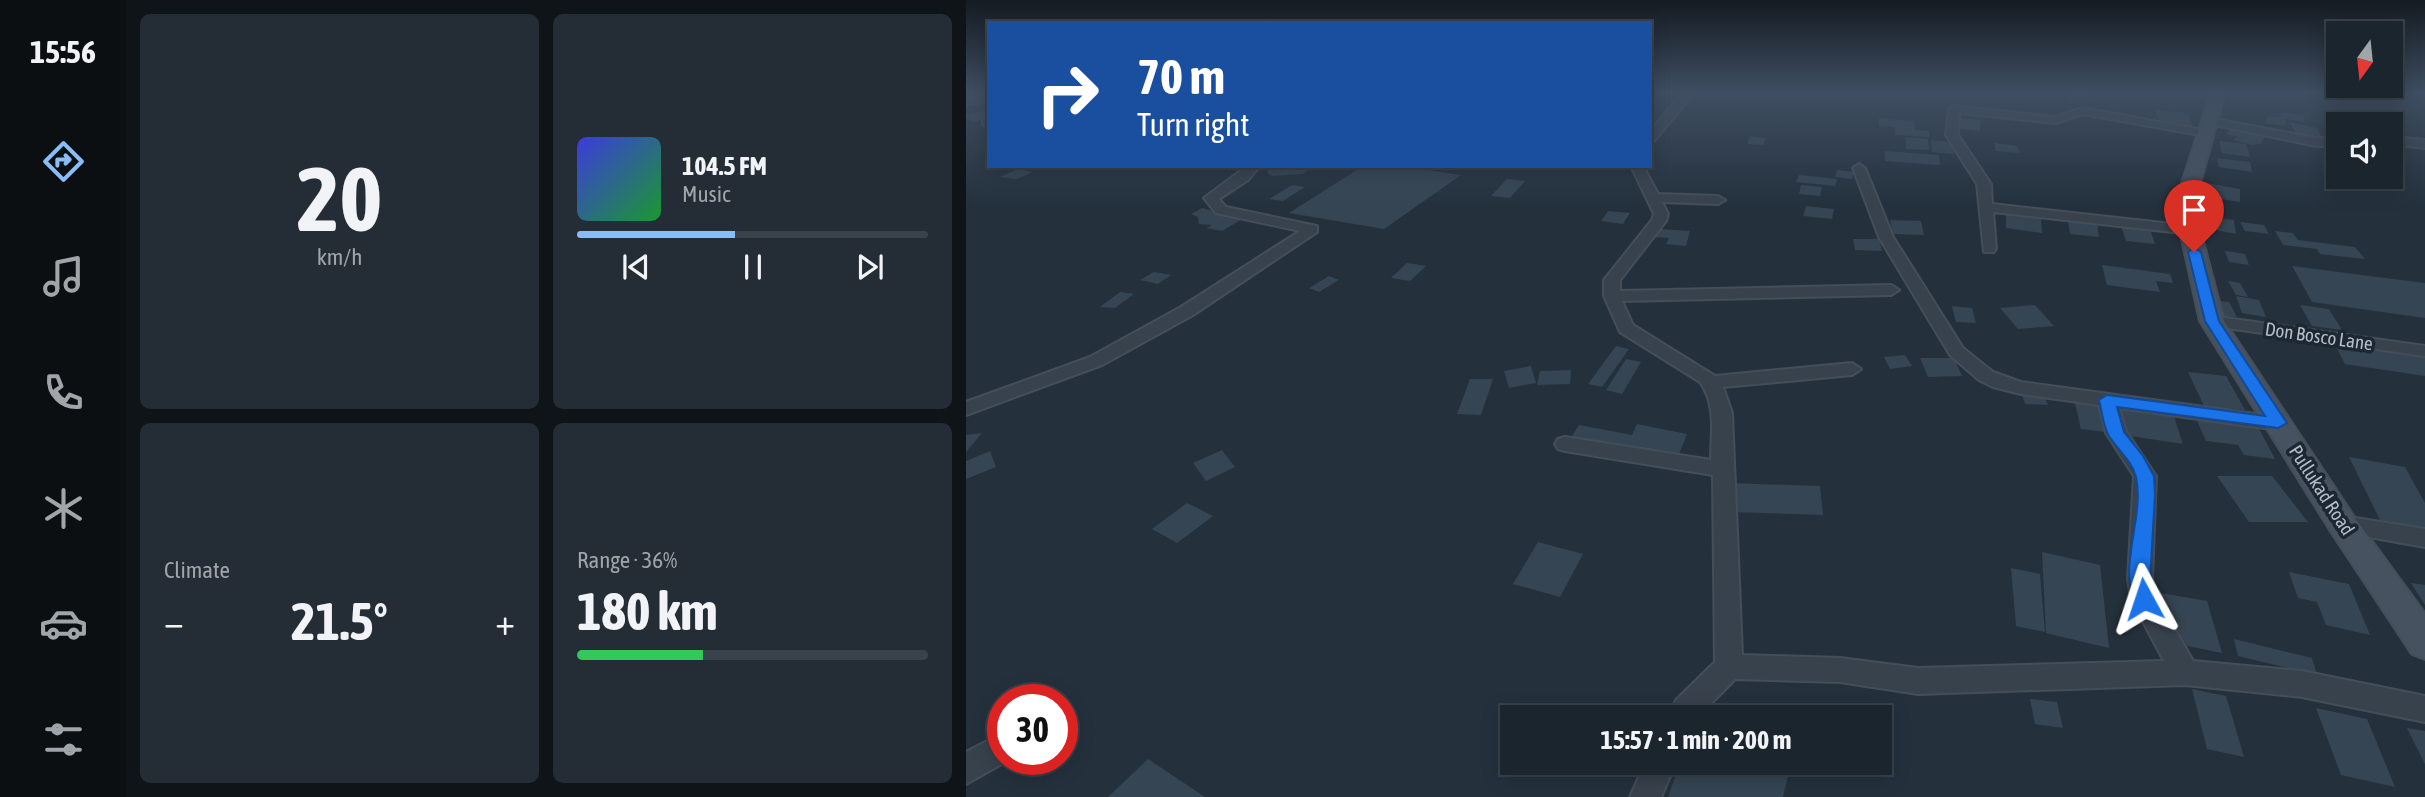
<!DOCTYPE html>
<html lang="en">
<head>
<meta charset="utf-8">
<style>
  :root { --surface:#1b252e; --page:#242d36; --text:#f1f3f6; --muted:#a0a5aa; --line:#39424a; --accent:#8abdf7 }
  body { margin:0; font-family:"Asap Condensed",sans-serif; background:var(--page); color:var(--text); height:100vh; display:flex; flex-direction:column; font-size:26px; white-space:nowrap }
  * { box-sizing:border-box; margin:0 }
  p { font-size:23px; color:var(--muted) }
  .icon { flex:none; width:38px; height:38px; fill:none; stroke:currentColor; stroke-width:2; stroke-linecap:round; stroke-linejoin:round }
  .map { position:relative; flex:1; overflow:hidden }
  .drawer { display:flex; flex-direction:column; gap:14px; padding:14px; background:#0f1419; width:840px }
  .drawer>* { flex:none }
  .hud { position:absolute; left:21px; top:21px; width:665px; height:147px; border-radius:0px; box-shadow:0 4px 18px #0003,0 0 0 2px var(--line); background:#1a4fa0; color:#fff; overflow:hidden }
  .needle { width:46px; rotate:195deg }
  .buttons { position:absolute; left:1360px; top:21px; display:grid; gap:14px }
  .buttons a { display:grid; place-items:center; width:77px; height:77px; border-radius:0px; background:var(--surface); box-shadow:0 4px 18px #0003,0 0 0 2px var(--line); font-size:35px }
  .speed { position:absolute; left:21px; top:684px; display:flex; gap:14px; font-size:35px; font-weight:700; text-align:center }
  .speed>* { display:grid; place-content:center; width:91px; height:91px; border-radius:50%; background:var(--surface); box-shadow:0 4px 18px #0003,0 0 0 2px var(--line); line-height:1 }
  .speed .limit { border:10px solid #d22; background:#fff; color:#111 }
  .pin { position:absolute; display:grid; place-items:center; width:60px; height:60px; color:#fff; margin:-72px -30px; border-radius:50% 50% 50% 0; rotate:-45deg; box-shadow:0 0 7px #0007 }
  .pin .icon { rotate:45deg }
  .me { position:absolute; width:77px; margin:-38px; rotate:355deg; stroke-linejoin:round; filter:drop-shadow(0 0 5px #0008) }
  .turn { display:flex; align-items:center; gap:24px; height:147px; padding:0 35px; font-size:32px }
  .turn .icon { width:91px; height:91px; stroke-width:2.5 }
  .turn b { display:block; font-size:49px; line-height:60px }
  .big { font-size:52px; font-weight:700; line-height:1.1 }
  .drawer .tile { flex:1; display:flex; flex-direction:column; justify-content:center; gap:10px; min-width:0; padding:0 24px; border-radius:10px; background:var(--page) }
  .drawer .dial { align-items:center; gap:0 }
  .dial b { font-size:91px; line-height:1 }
  .song { display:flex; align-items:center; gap:21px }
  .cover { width:84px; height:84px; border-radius:10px; background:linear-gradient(135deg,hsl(240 70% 55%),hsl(130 70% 35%)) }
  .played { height:7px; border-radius:4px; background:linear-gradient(90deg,var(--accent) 45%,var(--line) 45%) }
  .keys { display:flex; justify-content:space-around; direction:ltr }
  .heat { display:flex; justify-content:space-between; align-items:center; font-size:38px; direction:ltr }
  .charge { height:10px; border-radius:5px; background:linear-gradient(90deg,#34c759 36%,var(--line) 0) }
  .drawer .tiles { flex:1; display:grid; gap:14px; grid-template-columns:repeat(2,1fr) }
  .trip { position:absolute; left:534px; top:705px; width:392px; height:70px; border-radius:0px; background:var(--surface); box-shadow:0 4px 18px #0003,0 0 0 2px var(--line); font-weight:700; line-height:70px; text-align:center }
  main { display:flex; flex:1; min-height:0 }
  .tabs { display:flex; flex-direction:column; width:126px; justify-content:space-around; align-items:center; background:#0b0f12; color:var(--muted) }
  .tabs .icon { width:49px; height:49px }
  .tabs .on { color:var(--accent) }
  .tabs b { font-size:32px; color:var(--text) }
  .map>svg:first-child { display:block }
  .building { fill:#364553 }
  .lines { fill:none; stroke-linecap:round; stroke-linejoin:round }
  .street-casing { stroke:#444e59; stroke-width:4 }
  .secondary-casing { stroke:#444e59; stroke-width:4 }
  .street { fill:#38424d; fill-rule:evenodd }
  .secondary { fill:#465260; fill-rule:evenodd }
  .route { fill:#1a73e8; stroke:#114b97; stroke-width:2 }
  .labels { text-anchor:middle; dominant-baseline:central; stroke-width:7; stroke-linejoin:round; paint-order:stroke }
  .street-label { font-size:19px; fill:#b3bdc8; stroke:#1d2732 }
</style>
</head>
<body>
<main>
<nav class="tabs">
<b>15:56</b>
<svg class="icon on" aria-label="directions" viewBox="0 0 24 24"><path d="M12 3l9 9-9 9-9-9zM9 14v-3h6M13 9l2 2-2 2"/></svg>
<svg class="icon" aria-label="music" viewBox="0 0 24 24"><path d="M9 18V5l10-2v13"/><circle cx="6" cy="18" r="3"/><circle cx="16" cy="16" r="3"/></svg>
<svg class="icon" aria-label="phone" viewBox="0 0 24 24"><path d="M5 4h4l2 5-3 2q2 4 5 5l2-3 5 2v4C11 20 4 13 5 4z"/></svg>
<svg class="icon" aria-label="climate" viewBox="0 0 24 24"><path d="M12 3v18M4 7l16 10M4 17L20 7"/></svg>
<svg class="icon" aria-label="car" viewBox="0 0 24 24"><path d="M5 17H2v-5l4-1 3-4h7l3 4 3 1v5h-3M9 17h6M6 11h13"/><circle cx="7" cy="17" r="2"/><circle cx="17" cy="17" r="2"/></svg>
<svg class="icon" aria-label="filters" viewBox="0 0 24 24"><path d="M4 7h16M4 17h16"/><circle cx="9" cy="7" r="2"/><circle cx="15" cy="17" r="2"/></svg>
</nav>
<section class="drawer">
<div class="tiles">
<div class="tile dial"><b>20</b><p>km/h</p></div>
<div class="tile">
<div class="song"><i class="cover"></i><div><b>104.5 FM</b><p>Music</p></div></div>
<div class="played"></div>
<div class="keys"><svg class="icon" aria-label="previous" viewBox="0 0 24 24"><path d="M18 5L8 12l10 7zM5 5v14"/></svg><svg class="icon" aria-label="pause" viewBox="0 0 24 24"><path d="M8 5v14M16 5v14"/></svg><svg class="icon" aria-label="next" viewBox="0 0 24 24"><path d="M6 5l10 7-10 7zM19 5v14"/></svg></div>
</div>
<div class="tile"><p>Climate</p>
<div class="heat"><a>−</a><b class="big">21.5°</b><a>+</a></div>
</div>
<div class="tile"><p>Range · 36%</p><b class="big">180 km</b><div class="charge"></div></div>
</div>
</section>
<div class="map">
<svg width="1459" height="797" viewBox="0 0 1459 797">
  <rect width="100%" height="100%" fill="#24313d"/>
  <g class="building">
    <polygon points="1100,93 1125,95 1130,101 1104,100"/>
    <polygon points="23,110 23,118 8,122 0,119 0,114"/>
    <polygon points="1189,110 1221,113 1227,126 1194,123"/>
    <polygon points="1315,112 1338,115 1338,122 1320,119 1318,126 1299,123 1302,116 1314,118"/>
    <polygon points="1357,114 1391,118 1396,124 1361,120"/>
    <polygon points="913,118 948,121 949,130 963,131 963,137 929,135 929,127 913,126"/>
    <polygon points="994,118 1015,120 1014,131 993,129"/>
    <polygon points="1324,122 1351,128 1357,140 1331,136"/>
    <polygon points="1267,128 1301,135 1294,144 1286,145 1267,140 1271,137 1260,134"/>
    <polygon points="784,136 800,138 797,145 781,144"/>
    <polygon points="940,137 962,139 963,150 940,149"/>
    <polygon points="965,140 987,142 988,154 966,152"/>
    <polygon points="1253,141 1280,144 1284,157 1256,153"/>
    <polygon points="1029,143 1051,146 1054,153 1029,151"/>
    <polygon points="919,151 973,155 974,165 919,161"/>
    <polygon points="1251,158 1284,162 1286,172 1253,167"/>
    <polygon points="304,166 347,166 337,174 306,176 301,173"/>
    <polygon points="397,166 435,166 495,175 418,229 323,213"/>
    <polygon points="51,169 67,172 51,179 34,177"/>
    <polygon points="871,170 888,172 886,179 869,177"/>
    <polygon points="833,175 871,179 869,186 830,182"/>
    <polygon points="541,179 559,181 544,198 525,196"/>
    <polygon points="1242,183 1274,189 1274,202 1242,197"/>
    <polygon points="326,185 339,187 317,201 303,199"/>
    <polygon points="835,185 856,187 854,196 833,194"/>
    <polygon points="840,206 868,209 866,219 837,216"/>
    <polygon points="236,208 278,218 256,231 240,228 246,225 233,224 232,217 225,214"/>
    <polygon points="642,211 664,213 657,224 635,221"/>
    <polygon points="1040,214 1075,218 1076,233 1040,228"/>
    <polygon points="1243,216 1268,220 1270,234 1245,229"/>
    <polygon points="924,220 955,221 958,235 927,234"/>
    <polygon points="1102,220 1131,223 1133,237 1104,234"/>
    <polygon points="1274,222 1298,225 1303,234 1279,231"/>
    <polygon points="1155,226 1184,229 1189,244 1160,241"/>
    <polygon points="693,229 724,231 720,246 700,244 703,238 689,237"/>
    <polygon points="1309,231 1327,233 1332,240 1389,247 1399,259 1354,254 1351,249 1317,245"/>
    <polygon points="887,239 913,239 916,251 889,250"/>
    <polygon points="1259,251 1279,254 1283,265 1263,262"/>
    <polygon points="441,263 460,266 444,281 425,278"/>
    <polygon points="1136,265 1204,274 1207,283 1190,281 1194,292 1141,285"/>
    <polygon points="1326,266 1459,283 1459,318 1346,302"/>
    <polygon points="188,272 205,275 192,284 174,280"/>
    <polygon points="363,276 373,280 353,292 343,288"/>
    <polygon points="1262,281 1274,283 1282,297 1270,295"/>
    <polygon points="154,292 168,294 149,308 134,307"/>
    <polygon points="1270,296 1293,300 1300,317 1276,313"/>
    <polygon points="1250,301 1263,302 1271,317 1258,316"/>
    <polygon points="1069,305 1088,326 1052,329 1034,308"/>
    <polygon points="1334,305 1363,309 1376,330 1346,326"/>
    <polygon points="986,306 1006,308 1010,323 990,322"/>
    <polygon points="1368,343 1459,357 1459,376 1379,364"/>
    <polygon points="650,346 663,349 636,387 622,384"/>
    <polygon points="939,355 946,366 924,369 918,357"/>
    <polygon points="954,358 988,358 996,376 962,377"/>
    <polygon points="660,359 675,362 656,394 640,390"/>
    <polygon points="565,366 570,383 543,388 538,371"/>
    <polygon points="605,370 604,384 571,385 574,371"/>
    <polygon points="1222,372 1260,376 1279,410 1238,406"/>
    <polygon points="504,379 527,379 515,415 491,414"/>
    <polygon points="1055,391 1077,393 1082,405 1059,404"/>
    <polygon points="1109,403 1132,406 1139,432 1115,429"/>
    <polygon points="1151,406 1207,414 1217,444 1158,435"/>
    <polygon points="1229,416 1290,423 1309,459 1278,455 1272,445 1240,441"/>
    <polygon points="671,424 721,434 711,459 605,438 613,425 666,435"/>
    <polygon points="16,433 0,452 0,435"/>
    <polygon points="256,450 269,467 240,481 227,463"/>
    <polygon points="24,451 30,467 0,479 0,461"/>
    <polygon points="1383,457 1439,467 1459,503 1459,528 1414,520"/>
    <polygon points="1251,476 1306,476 1342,522 1283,522"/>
    <polygon points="764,483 854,486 857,515 764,512"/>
    <polygon points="221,503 247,516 211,543 186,529"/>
    <polygon points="572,542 617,554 594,597 547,584"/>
    <polygon points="1076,552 1134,565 1143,648 1080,633"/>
    <polygon points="1045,568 1074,574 1079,632 1050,626"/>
    <polygon points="1323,572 1383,584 1404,635 1360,625 1351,602 1332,598"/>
    <polygon points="1445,583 1459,585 1459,605"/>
    <polygon points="1195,593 1241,601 1256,653 1207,643"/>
    <polygon points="1268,639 1346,658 1351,675 1272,656"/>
    <polygon points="1226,689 1260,696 1278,757 1241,749"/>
    <polygon points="1064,699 1091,702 1097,728 1069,724"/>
    <polygon points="1350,708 1401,719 1429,787 1375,775"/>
    <polygon points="1441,728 1459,731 1459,764"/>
    <polygon points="182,759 239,797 142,797"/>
    <polygon points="714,763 825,763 817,797 702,797"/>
    <polygon points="871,763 900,763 900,771 871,764"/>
  </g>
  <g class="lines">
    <g class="street-casing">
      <g id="street">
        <polygon points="717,93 728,93 688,141 684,142 684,131"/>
        <polygon points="23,94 23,100 0,105 0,99"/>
        <polygon points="988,106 1089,117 1116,108 1243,131 1243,135 1239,136 1117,114 1090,123 993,113 992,135 1025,184 1026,204 1224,226 1231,230 1224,234 1027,212 1030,249 1028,252 1018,252 1011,184 980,135 983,109"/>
        <polygon points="23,116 23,127 17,124 17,119"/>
        <polygon points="1243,118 1350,138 1372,138 1372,146 1350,146 1239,123 1237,121"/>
        <polygon points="1424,137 1459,140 1459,148 1424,144"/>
        <path d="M893,164L899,168L927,237L997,348L1027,372L1055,382L1319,418L1322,423L1319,428L1312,430L1153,408L1160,431L1190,476L1186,579L1190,597L1227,661L1336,671L1459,696V722L1336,697L1219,685L952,694L874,682L769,679L731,718H702L710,700L749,662L747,475L599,451L592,449L589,444L592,439L599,437L745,460C745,433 751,406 734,382L654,332L638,296V280L686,220L688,214L665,166H677L692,194L752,196L759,200L752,204L696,202L702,214L700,221L654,280V291L925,285L933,290L925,295L656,301L667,325L749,376L886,363L895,369L886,375L757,387L766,413L776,655L874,658L952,668L1198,661L1165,599L1162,579L1168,476L1140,433L1133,405L1055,394L1027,387L1013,380L984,355L913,237L887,168Z"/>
        <polygon points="281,166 294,166 282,180 253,199 260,207 351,226 351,232 227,315 136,365 0,415 0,402 124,357 215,307 334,231 250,213 238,198"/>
        <polygon points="1246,316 1459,346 1459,356 1240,325 1238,321 1240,317"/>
        <polygon points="1377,516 1459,529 1459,547 1369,531 1366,525 1369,519"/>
        <polygon points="31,736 37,739 37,760 41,761 0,784 0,752"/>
        <polygon points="679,763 710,763 695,797 664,797"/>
      </g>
    </g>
    <g class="secondary-casing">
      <polygon id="secondary" points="1245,93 1259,93 1234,183 1233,213 1234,230 1258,321 1388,517 1459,614 1459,659 1446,654 1366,533 1234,321 1214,230 1215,213 1216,183"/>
    </g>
    <use href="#street" class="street"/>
    <use href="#secondary" class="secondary"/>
  </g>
  <linearGradient id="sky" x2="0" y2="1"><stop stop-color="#141b22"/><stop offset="0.45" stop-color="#3f4e62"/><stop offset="1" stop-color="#3f4e62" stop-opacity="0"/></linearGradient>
  <rect width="1459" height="205" fill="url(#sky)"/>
  <path class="route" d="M1228,248L1235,252L1253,321L1321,423L1312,428L1151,407L1158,432L1177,456L1188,476L1189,495L1184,579L1188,599L1185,605L1178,608L1170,605C1151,566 1179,518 1170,477C1166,461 1152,450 1143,436C1137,426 1136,411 1133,400L1141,395L1299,416L1239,321L1222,252Z"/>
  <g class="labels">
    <g class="street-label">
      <text transform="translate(1353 336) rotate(8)">Don Bosco Lane</text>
      <text transform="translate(1356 490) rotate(57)">Pullukad Road</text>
    </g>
  </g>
</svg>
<div class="buttons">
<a><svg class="needle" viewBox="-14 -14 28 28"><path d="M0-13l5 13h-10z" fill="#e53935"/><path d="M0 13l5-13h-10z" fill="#a0a5aa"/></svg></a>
<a><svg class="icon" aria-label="sound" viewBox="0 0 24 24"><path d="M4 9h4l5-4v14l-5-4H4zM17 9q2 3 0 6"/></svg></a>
</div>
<div class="speed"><div class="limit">30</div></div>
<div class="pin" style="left:1228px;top:252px;background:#d93025"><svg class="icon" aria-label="arrive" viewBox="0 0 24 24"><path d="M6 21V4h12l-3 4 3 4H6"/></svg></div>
<svg class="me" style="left:1178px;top:599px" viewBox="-20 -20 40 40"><path d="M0-17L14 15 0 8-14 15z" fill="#1a73e8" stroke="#fff" stroke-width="4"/></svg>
<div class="trip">15:57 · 1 min · 200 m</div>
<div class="hud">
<div class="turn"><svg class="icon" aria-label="right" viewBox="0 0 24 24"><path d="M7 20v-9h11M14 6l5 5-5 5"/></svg><div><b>70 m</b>Turn right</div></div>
</div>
</div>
</main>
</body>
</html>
